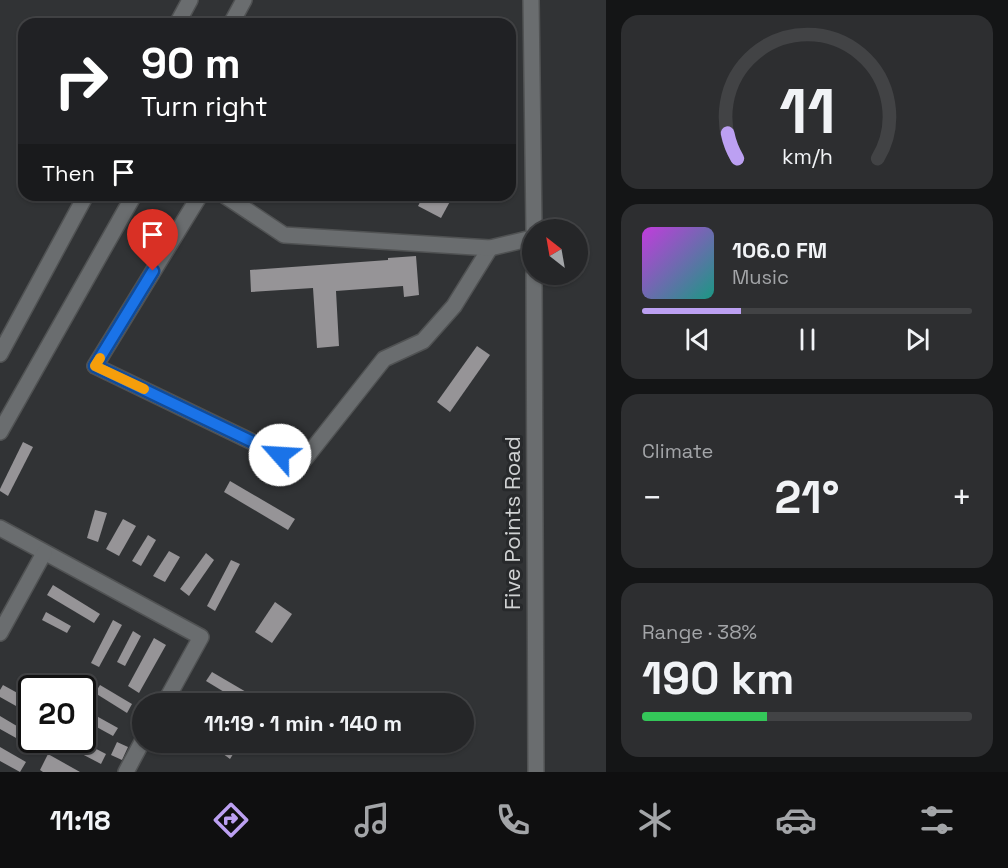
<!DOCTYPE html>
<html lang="en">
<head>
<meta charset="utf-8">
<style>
  :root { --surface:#252628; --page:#2d2e30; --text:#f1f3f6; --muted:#a3a5a8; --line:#424345; --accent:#bca0f2 }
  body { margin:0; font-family:"Space Grotesk",sans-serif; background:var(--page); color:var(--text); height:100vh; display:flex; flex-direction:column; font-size:22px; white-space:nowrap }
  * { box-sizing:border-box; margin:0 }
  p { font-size:20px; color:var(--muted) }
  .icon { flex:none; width:33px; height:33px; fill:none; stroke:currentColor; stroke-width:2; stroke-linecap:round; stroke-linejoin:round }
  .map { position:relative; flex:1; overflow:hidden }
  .side { display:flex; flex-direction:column; gap:15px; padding:15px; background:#141516; width:402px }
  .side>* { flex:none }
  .top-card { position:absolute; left:18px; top:18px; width:498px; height:183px; border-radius:18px; box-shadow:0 2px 4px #0004,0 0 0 2px var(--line); background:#202124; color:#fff; overflow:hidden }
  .needle { width:39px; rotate:329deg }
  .controls { position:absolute; left:522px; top:219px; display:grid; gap:12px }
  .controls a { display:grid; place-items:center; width:66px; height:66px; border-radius:50%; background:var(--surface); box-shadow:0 2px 4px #0004,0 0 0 2px var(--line); font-size:30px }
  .speed { position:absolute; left:18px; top:675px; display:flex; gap:12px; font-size:30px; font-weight:700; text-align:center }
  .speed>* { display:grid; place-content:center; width:78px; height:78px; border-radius:50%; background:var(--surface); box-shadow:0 2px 4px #0004,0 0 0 2px var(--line); line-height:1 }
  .speed .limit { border:3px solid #111; border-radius:9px; background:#fff; color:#111 }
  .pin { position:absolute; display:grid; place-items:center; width:51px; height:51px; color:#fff; margin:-62px -26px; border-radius:50% 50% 50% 0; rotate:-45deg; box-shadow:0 0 6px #0007 }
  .pin .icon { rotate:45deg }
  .me { position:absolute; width:66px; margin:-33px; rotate:296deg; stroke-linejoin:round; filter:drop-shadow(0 0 4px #0008) }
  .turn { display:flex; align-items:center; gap:21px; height:126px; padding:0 24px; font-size:27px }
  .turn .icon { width:78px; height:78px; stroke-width:2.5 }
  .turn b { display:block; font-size:42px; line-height:51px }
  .then { display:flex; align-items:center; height:57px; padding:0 24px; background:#0003; gap:12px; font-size:22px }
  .big { font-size:45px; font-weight:700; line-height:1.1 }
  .side .tile { flex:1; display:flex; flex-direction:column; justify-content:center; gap:9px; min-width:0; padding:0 21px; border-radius:18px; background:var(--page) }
  .side .dial { align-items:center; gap:0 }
  .dial svg { height:156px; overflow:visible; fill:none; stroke:var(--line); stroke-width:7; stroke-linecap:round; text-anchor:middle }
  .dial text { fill:var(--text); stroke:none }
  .song { display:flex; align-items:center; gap:18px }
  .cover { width:72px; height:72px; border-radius:9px; background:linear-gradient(135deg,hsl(290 70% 55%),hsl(170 70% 35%)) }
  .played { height:6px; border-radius:3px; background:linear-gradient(90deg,var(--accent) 30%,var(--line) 30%) }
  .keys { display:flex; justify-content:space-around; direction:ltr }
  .heat { display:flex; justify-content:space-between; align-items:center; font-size:33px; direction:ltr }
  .charge { height:9px; border-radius:4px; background:linear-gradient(90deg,#34c759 38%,var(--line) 0) }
  .trip { position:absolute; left:132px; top:693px; width:342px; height:60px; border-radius:30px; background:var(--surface); box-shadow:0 2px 4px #0004,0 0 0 2px var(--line); font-weight:700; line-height:60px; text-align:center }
  .dock { display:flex; height:96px; justify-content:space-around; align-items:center; background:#0f0f10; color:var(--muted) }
  .dock .icon { width:42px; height:42px }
  .dock .on { color:var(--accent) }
  .dock b { font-size:27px; color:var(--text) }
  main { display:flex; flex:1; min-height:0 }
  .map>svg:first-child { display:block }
  .building { fill:#969497 }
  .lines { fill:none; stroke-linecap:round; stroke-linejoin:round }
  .minor-casing { stroke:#505253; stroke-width:18 }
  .minor { stroke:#6a6d6f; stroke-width:15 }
  .route-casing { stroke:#114b97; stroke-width:15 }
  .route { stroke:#1a73e8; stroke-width:10 }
  .slow { stroke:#f59e0b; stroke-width:10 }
  .labels { text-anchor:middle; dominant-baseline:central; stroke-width:6; stroke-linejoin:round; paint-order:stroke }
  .street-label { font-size:22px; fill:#d0d2d3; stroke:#27292b }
</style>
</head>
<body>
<main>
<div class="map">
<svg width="606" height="772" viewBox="0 0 606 772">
  <rect width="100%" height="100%" fill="#313335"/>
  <g class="building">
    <polygon points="424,195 450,195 453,196 441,218 418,206"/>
    <polygon points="416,256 419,295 404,297 403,286 336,291 339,346 317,348 313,288 251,292 250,270 388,260 388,258"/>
    <polygon points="477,346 490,355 450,412 437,402"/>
    <polygon points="23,442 33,447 8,496 0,491 0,489"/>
    <polygon points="230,481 295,519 288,530 224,492"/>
    <polygon points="95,510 107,513 98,542 87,538"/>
    <polygon points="123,519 136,526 119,556 106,549"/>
    <polygon points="148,535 156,540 141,566 132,561"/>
    <polygon points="169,551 180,557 165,582 153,576"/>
    <polygon points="206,553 214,560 189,596 180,589"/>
    <polygon points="231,560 240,564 215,611 207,606"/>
    <polygon points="53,585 100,614 94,623 47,595"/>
    <polygon points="275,602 292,614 272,643 255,632"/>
    <polygon points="46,612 71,626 67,633 42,620"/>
    <polygon points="113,620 122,625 99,667 91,663"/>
    <polygon points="133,631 141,636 125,666 117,662"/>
    <polygon points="154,638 166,645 139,693 128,686"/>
    <polygon points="212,672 258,699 255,704 244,704 206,681"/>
    <polygon points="3,685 32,701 32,715 0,697 0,690"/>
    <polygon points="100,685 132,704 127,713 95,693"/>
    <polygon points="82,708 118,728 113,736 82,719"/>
    <polygon points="0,716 32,735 32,740 39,740 34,748 0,729"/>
    <polygon points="60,740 79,740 106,754 101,764 59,742"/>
    <polygon points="117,742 128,747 122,760 111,755"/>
    <polygon points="207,742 223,742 235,751 230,759"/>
    <polygon points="0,747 26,762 20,772 0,761"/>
    <polygon points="48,754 80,772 43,772 40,770"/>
  </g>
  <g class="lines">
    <g class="minor-casing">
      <g id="minor">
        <polyline points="531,0 534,230"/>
        <polyline points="177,24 190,0"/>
        <polyline points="231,24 244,0"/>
        <polyline points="200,195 95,366 300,465 384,359 423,341 454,306 490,248"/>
        <polyline points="224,195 284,235 490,248 532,238"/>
        <polyline points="534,274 536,772"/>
        <polyline points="0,354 86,195"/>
        <polyline points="0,432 134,195"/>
        <polyline points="0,528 201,637 164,704"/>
        <polyline points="0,633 44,553"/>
        <polyline points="126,772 142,742"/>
      </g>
    </g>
    <use href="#minor" class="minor"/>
  </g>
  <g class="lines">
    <g class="route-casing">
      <polyline id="route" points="153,271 95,366 280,455"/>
    </g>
    <use href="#route" class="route"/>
    <polyline class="slow" points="100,358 95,366 144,389"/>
  </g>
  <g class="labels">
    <g class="street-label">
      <text transform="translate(512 523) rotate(-90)">Five Points Road</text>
    </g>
  </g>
</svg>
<div class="controls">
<a><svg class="needle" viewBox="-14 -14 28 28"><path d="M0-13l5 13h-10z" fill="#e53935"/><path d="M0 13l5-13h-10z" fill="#a3a5a8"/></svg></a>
</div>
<div class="speed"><div class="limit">20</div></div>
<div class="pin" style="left:153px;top:271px;background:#d93025"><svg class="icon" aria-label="arrive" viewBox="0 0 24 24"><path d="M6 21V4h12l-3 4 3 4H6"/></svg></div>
<svg class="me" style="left:280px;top:455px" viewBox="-20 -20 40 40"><circle r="19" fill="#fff"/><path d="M0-13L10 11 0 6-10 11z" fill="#1a73e8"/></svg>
<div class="trip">11:19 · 1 min · 140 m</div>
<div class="top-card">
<div class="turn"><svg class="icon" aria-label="right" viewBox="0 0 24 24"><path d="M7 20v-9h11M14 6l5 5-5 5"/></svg><div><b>90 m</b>Turn right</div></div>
<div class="then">Then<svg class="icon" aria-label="arrive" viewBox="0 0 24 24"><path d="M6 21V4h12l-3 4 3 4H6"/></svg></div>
</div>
</div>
<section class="side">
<div class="tile dial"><svg viewBox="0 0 100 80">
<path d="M14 69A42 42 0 1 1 86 69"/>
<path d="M14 69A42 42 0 0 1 9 56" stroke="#bca0f2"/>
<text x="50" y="56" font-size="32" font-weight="700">11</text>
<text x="50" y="72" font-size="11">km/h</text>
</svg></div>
<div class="tile">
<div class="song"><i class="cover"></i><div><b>106.0 FM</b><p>Music</p></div></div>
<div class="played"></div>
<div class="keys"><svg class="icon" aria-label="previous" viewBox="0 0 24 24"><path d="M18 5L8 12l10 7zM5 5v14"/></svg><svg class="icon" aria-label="pause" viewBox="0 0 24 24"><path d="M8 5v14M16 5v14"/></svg><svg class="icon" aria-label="next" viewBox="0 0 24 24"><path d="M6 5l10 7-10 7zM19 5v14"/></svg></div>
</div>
<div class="tile"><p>Climate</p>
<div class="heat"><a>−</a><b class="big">21°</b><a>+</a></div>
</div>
<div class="tile"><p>Range · 38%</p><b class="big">190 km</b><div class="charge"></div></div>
</section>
</main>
<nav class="dock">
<b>11:18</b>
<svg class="icon on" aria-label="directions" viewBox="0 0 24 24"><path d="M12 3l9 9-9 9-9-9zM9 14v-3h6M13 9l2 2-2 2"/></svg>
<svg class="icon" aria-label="music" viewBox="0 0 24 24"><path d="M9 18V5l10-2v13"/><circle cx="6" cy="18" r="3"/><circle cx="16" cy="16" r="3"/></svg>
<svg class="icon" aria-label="phone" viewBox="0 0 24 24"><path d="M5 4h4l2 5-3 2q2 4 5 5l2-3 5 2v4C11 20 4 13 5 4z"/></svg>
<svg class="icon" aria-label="climate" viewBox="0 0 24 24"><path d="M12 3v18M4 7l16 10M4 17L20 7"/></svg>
<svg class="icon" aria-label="car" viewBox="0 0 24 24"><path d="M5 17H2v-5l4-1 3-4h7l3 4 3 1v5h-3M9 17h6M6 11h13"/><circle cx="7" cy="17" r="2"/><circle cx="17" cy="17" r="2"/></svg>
<svg class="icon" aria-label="filters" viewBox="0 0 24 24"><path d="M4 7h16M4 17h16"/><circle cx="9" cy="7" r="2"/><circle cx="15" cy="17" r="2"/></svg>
</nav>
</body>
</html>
